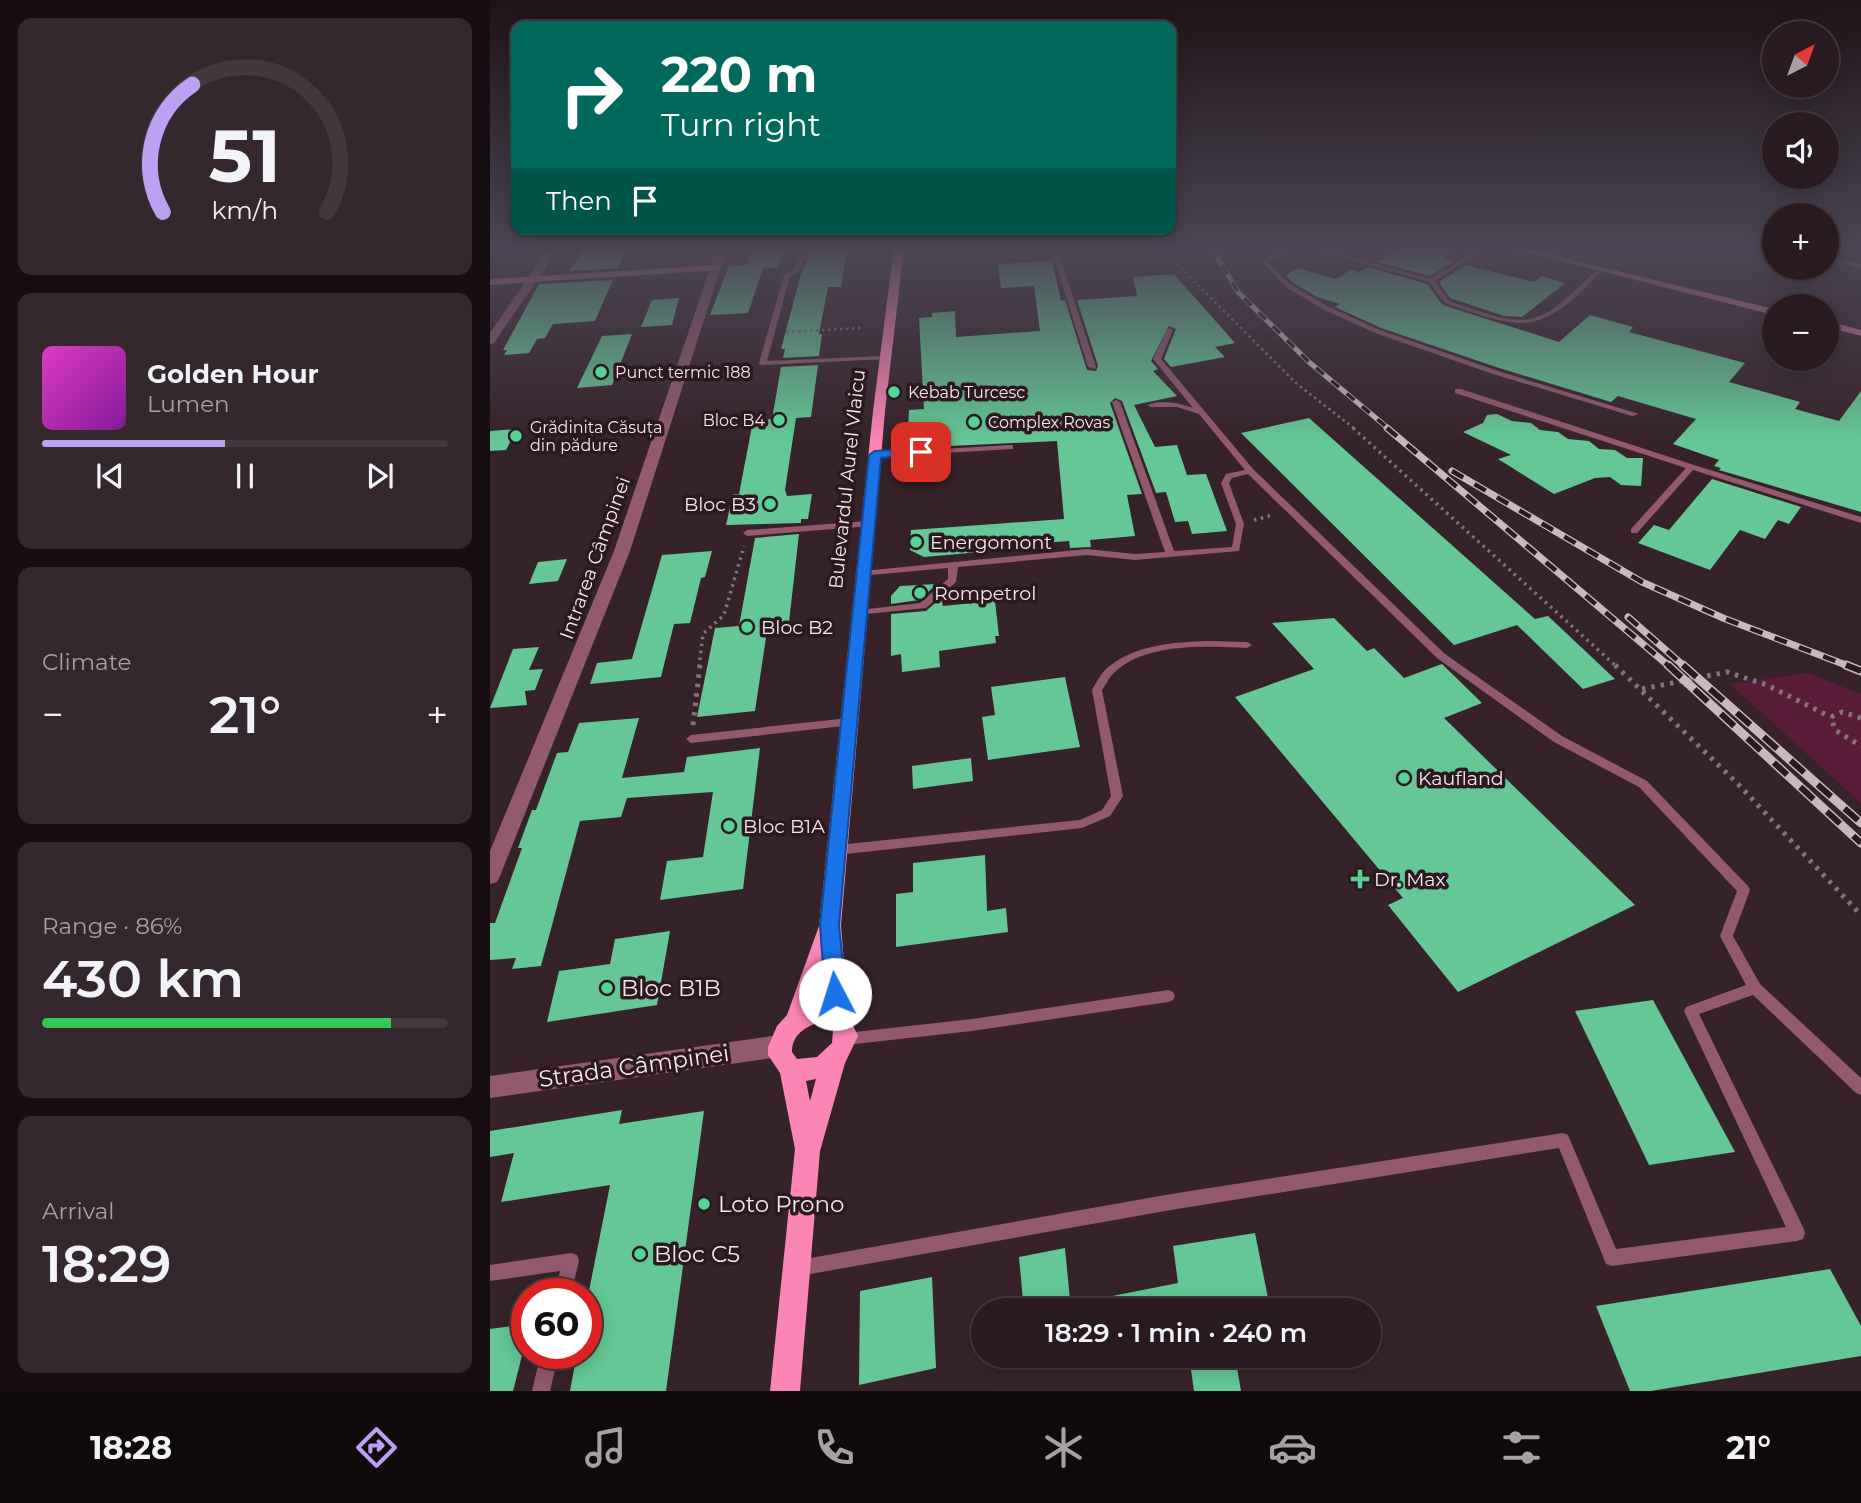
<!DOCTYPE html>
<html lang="en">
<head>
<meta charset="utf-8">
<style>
  :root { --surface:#281a20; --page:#34272d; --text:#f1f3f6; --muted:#a5a1a5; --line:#44383e; --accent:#bca0f2 }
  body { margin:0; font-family:Montserrat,sans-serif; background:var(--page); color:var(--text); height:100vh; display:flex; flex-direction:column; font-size:26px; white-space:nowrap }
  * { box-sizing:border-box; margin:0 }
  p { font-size:23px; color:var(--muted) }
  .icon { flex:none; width:38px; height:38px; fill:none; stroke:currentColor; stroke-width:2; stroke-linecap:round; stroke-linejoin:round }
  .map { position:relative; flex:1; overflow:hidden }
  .drawer { display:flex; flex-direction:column; gap:18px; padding:18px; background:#160e12; width:490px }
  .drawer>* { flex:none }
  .banner { position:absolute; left:21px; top:21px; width:665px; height:214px; border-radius:14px; box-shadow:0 4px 18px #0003,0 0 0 2px var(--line); background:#00695c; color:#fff; overflow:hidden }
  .needle { width:46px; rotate:41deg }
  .fabs { position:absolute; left:1272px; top:21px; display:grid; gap:14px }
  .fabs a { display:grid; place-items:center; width:77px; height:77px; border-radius:50%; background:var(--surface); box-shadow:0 4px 18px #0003,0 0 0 2px var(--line); font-size:35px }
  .speed { position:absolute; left:21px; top:1278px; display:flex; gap:14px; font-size:35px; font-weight:700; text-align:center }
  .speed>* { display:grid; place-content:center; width:91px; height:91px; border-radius:50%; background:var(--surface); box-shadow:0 4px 18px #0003,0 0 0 2px var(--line); line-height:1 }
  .speed .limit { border:10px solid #d22; background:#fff; color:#111 }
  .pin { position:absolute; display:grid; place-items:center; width:60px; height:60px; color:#fff; margin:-30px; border-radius:14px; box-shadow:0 4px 10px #0006 }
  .me { position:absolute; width:77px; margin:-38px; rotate:355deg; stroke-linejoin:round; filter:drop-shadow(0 0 5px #0008) }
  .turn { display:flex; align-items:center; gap:24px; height:147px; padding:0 35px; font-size:32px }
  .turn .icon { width:91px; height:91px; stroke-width:2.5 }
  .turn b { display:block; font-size:49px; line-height:60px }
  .then { display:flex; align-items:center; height:66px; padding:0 35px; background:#0003; gap:14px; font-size:26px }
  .big { font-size:52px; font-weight:600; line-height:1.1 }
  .drawer .tile { flex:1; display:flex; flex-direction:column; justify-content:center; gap:10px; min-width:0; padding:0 24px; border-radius:14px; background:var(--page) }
  .drawer .dial { align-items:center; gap:0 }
  .dial svg { height:182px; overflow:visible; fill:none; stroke:var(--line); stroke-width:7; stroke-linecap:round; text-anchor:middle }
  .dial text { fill:var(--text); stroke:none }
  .song { display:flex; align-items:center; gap:21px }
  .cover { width:84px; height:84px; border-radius:10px; background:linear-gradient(135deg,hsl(310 70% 55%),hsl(290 70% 35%)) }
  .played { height:7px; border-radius:4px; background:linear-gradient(90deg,var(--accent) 45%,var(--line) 45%) }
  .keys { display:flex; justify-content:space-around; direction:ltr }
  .heat { display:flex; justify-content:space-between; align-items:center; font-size:38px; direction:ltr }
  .charge { height:10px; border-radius:5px; background:linear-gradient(90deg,#34c759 86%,var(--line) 0) }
  .trip { position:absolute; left:481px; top:1298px; width:410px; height:70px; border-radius:35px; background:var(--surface); box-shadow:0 4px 18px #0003,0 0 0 2px var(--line); font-weight:600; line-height:70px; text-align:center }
  .dock { display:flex; height:112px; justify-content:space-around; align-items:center; background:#100a0d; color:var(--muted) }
  .dock .icon { width:49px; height:49px }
  .dock .active { color:var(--accent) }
  .dock b { font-size:32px; color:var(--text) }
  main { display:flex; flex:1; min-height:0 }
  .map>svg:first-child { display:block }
  .green { fill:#5a1d39 }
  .building { fill:#64c795 }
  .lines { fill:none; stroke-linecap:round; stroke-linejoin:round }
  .path-far2 { stroke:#84737a; stroke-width:2.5; stroke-dasharray:2.5 3.5; stroke-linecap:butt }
  .path-far1 { stroke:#84737a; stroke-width:3.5; stroke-dasharray:2.5 4.5; stroke-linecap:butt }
  .path { stroke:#84737a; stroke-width:5; stroke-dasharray:3.5 6; stroke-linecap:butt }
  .lane { fill:#92596f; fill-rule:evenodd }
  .street { fill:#92596f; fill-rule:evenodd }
  .secondary { fill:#cd7297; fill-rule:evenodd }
  .primary { fill:#fb85b5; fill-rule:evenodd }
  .rail-far2-casing { stroke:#c8b9be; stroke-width:5 }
  .rail-far1-casing { stroke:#c8b9be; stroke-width:7 }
  .rail-casing { stroke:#c8b9be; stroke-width:9 }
  .rail-far2 { stroke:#2c1920; stroke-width:3.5; stroke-dasharray:10; stroke-linecap:butt }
  .rail-far1 { stroke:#2c1920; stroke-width:4.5; stroke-dasharray:13; stroke-linecap:butt }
  .rail { stroke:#2c1920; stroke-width:6; stroke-dasharray:18; stroke-linecap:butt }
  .route { fill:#1a73e8; stroke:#114b97; stroke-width:2 }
  .poi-dot { fill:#53d396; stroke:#2c1920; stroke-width:2.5 }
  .labels { text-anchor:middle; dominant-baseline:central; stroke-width:7; stroke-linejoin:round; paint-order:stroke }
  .far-poi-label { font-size:16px; fill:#f4e6eb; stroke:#2c1920; text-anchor:start }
  .street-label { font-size:19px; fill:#f4e6eb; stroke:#2c1920 }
  .poi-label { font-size:19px; fill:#f4e6eb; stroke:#2c1920; text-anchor:start }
  .near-poi-label { font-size:23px; fill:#f4e6eb; stroke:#2c1920; text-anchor:start }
  .near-street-label { font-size:23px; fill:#f4e6eb; stroke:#2c1920 }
</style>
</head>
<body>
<main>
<section class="drawer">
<div class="tile dial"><svg viewBox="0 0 100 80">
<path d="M14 69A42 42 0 1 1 86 69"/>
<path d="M14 69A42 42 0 0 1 27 13" stroke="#bca0f2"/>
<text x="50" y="56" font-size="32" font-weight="700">51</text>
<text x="50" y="72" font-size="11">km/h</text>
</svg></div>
<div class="tile">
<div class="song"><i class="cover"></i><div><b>Golden Hour</b><p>Lumen</p></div></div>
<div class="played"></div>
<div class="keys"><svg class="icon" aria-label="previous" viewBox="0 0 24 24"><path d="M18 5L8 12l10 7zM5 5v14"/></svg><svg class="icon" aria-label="pause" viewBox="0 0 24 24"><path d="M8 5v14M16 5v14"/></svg><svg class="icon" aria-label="next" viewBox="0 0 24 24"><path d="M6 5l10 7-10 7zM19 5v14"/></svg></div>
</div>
<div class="tile"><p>Climate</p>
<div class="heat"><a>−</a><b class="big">21°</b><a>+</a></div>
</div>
<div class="tile"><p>Range · 86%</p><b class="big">430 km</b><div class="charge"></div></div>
<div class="tile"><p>Arrival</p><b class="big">18:29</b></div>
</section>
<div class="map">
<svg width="1371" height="1391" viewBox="0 0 1371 1391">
  <rect width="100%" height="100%" fill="#36232a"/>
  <polygon class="green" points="1318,673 1371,694 1371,803 1240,684"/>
  <g class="building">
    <polygon points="262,248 294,248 288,267 273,268 258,313 220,315 239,266 257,265"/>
    <polygon points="912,248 970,248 952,259 963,262 940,276 887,262"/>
    <polygon points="357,249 351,287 338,287 329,334 332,334 329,356 293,358 295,349 291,349 311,274 321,251"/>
    <polygon points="135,250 128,268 79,271 92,252"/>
    <polygon points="562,261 571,301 575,300 597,370 606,371 608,366 587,300 647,296 643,277 684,274 745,343 725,347 735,357 681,367 674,359 686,329 679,326 661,361 668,369 663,371 687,396 644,405 665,447 687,445 697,475 716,474 737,531 702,534 698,521 685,522 676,492 666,493 632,401 625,398 620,403 652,494 637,495 645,536 600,540 601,547 580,548 579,541 553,543 548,547 434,557 420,550 421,530 574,519 567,441 417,448 419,410 434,409 429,318 442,317 442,313 465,311 466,337 550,331 544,286 511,288 508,264"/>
    <polygon points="975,265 1044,282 1052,276 1075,283 1032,317 1014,316 960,298 949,282"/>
    <polygon points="878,267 937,284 952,304 959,307 1069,342 1100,315 1143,327 1139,332 1255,363 1239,382 1310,402 1305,409 1349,421 1371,391 1371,512 1229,470 1231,468 1224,466 1229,460 1183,444 1206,419 1128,396 1121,402 1006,367 891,328 845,307 850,304 827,297 802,282 796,275 808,268 846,279 861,270 869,272"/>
    <polygon points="123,280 105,321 63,324 55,338 47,339 39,353 14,355 17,350 13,350 49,284"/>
    <polygon points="189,298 182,325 151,327 162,300"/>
    <polygon points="142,334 122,385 87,388 112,336"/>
    <polygon points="328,365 321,417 306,418 295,490 297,496 322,494 318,519 311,519 311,523 236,525 243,494 249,494 263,421 282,419 291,367"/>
    <polygon points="1007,414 1022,421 1041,423 1050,430 1068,432 1078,439 1099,441 1109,449 1125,450 1137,458 1153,458 1151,486 1131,485 1120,477 1105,478 1064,494 1008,459 1021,455 973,432 993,423 997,415"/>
    <polygon points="819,418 1045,619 1058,616 1125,679 1093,689 1027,625 964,645 751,433"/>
    <polygon points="27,429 16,450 0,451 0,431"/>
    <polygon points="1222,479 1311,507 1299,524 1288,520 1275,539 1250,530 1220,570 1148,543 1164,525 1179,530"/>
    <polygon points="309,534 299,622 278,624 265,711 207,717 225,628 249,626 265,538"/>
    <polygon points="222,551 215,577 211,578 200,623 184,624 171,677 100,684 107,663 142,659 172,555"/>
    <polygon points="77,559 68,581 39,584 48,562"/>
    <polygon points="447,584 429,600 401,604 401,596 410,586"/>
    <polygon points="451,598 453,606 505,601 509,636 505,636 506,643 449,651 450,667 412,672 411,654 401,656 401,614 436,611"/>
    <polygon points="844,618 877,651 884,648 914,678 952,664 992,703 954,718 1145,905 968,992 898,905 913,898 745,697 824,669 782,623"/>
    <polygon points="49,647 39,670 53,669 45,690 35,691 37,705 0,708 23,649"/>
    <polygon points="575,677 590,747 498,760 492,717 505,715 501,687"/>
    <polygon points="149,718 132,778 194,772 197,757 270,748 253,889 170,900 177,861 213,857 223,792 137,798 131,817 90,821 51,966 22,969 26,958 0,960 0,923 5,923 32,848 28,848 42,810 46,810 67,753 78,752 89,723"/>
    <polygon points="481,758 483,781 423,789 422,766"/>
    <polygon points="495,855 497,911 516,908 518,932 406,947 406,894 423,892 423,863"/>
    <polygon points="180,931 167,1005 57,1022 69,971 120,964 125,939"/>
    <polygon points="1163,1000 1245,1152 1159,1165 1085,1011"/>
    <polygon points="132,1110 129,1124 214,1111 176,1391 80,1391 87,1353 96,1353 96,1306 120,1185 11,1202 24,1153 0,1157 0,1131"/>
    <polygon points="765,1233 779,1303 736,1311 598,1311 597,1301 688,1283 683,1246"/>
    <polygon points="575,1248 581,1311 534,1311 529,1257"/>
    <polygon points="1340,1269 1371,1326 1371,1356 1161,1391 1140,1391 1106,1306"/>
    <polygon points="442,1277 446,1368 369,1385 370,1291"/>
    <polygon points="37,1324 37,1336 23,1391 0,1391 0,1329"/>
    <polygon points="699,1356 745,1356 751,1391 704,1391"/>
  </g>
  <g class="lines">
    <g class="path-far2">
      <polyline points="661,248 685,262 807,384 865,429"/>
      <polyline points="296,332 370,328"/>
    </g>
    <g class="path-far1">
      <polyline points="863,428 1127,667"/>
      <polyline points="764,520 783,515"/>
      <polyline points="209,667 213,634 234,615 254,546"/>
    </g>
    <g class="path">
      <polyline points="1125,665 1248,784 1371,915"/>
      <polyline points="1152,689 1237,672 1277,685 1341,717"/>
      <polyline points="1371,718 1352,712 1341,717 1345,730 1371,746"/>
      <polyline points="203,725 210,665"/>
    </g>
    <g class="lane">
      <polygon points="314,248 320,248 309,272 300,276 277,361 395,356 397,357 397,359 270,365 269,363 294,275 304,270"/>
      <polygon points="480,248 504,248 501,250 408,256 405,254 408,252"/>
      <polygon points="561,248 567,248 606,367 605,369 598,367"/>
      <polygon points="797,248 804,248 779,263 800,284 839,307 890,330 1008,371 1149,414 1142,416 1003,374 885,333 834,310 796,287 773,263 776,259"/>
      <path d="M819,248H827L940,279L990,248H996L945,281L958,300L964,303C989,310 1018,325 1044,318C1069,311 1090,284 1109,268L1114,269C1092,292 1063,324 1029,323C1005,322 982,312 960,305L954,302L939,282Z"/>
      <path d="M1344,248H1350L1344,256L1350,260L1371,264V268C1359,265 1347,264 1338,256Z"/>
      <path d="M680,328L683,330L671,359L763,469L955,654L1072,736L1157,781L1258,886L1260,890L1243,936L1270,984L1371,1078V1095L1366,1093L1263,995L1209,1014L1313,1227L1315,1233L1313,1239L1307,1241L1122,1266L1116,1264L1069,1148L681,1210L309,1276L303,1274L301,1268L303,1262L309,1260L681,1194L1073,1133L1078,1135L1126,1249L1296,1227L1194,1011L1196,1007L1256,985L1230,936L1247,891L1149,787L1064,742L947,658L758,474L742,478L739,483L754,524L749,551L645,560L597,555L468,567L466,582L436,608L366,615L364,613L369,610L430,603L458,579V568L370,576L368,574L370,572L373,571L597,549L645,554L675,552L622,402L626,400L630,402L684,551L742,547L746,524L731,483L736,474L755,470L709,414L687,407H661L657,405C671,399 689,403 703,408L663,359L677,330Z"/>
      <polygon points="965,389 971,389 1204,465 1371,517 1371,523 1203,470 1147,533 1141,533 1141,529 1196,468 965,393"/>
      <polygon points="520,445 523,445 523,449 385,457 381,455 385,453"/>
      <polygon points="378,521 382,524 381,526 257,536 253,533 257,530"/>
      <path d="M718,641L757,642L762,645L757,648C716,646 651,642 621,676C618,680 615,686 612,690L633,796L620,816L592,828L347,855L343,853L341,850L343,847L347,845L590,820L612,810L621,796L602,690L603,688C607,681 611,674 616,669C643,645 683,642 718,641Z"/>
      <polygon points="359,718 363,719 364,722 363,725 201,743 196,739 201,735"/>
      <polygon points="678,990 683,992 685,996 683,1000 678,1002 482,1031 356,1045 351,1043 349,1039 351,1035 356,1033 482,1019"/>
      <polygon points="81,1253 87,1255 89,1261 81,1293 65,1293 70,1271 0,1281 0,1265"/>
      <polygon points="51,1353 69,1353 60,1391 42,1391"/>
    </g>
    <g class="street">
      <polygon points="59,248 69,248 4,343 0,344 0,333"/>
      <polygon points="227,248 237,248 140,551 10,876 7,882 0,884 0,851 124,551"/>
      <polygon points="289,1035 297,1039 301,1046 297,1053 289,1057 0,1098 0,1076"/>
    </g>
    <g class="secondary">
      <polygon points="1019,248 1034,248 1284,309 1284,315"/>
      <polygon points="226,265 230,266 230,270 0,285 0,279"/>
      <polygon points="1337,321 1371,330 1371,336 1337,327"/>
    </g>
    <path class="primary" d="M404,248H414L395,411L351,925L358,1015L368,1036L355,1063L330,1151L310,1391H280L305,1149L290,1073L278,1055V1047L287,1026L297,1015L329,926L383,411ZM333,977L335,1005L324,1004ZM327,1023L343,1030L342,1043L327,1057L307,1059L302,1052C302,1036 313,1028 327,1023ZM326,1079L320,1101L316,1081Z"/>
    <g class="rail-far2-casing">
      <polyline id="rail-far2" points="722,248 748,292 819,362 899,429"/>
    </g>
    <g class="rail-far1-casing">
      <g id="rail-far1">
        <polyline points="897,428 1180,667"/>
        <polyline points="962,471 1152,582 1233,618 1361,667"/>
        <polyline points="1138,617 1195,667"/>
      </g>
    </g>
    <g class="rail-casing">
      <g id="rail">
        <polyline points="1178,665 1371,843"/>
        <polyline points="1193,665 1371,823"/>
        <polyline points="1356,665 1371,671"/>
      </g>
    </g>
    <use href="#rail-far2" class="rail-far2"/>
    <use href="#rail-far1" class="rail-far1"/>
    <use href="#rail" class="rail"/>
  </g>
  <linearGradient id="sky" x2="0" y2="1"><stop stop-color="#1e1317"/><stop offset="0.56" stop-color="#4c4555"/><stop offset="1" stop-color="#4c4555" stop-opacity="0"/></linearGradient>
  <rect width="1371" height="442" fill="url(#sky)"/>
  <polygon class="route" points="431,448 435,449 435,455 391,458 349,925 356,994 353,1001 345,1003 338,1001 335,994 330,925 379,455 385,451"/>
  <g class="poi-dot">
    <circle cx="111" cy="372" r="7"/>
    <circle cx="404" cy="392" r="7"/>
    <circle cx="289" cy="420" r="7"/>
    <circle cx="484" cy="422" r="7"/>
    <circle cx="26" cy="436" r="7"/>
    <circle cx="280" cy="504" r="7"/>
    <circle cx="426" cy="542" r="7"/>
    <circle cx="430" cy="593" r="7"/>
    <circle cx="257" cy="627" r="7"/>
    <circle cx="914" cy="778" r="7"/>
    <circle cx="239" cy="826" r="7"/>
    <path d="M866.5 868.5h7v7h7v7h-7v7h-7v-7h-7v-7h7z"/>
    <circle cx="117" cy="988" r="7"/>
    <circle cx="214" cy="1204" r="7"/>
    <circle cx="150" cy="1254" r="7"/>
  </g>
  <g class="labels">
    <g class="far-poi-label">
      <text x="125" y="372">Punct termic 188</text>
      <text x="418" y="392">Kebab Turcesc</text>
      <text x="275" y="420" text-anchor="end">Bloc B4</text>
      <text x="498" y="422">Complex Rovas</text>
      <text x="40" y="427">Grădinița Căsuța<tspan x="40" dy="18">din pădure</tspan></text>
    </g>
    <g class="street-label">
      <text transform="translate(357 479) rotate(-84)">Bulevardul Aurel Vlaicu</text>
      <text transform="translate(105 558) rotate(-70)">Intrarea Câmpinei</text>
    </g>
    <g class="poi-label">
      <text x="266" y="504" text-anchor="end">Bloc B3</text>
      <text x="440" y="542">Energomont</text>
      <text x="444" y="593">Rompetrol</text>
      <text x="271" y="627">Bloc B2</text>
      <text x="928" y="778">Kaufland</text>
      <text x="253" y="826">Bloc B1A</text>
      <text x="884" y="879">Dr. Max</text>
    </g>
    <g class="near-poi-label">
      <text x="131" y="988">Bloc B1B</text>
      <text x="228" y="1204">Loto Prono</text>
      <text x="164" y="1254">Bloc C5</text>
    </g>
    <g class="near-street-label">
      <text transform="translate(144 1066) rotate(-8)">Strada Câmpinei</text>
    </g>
  </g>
</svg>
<div class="fabs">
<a><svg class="needle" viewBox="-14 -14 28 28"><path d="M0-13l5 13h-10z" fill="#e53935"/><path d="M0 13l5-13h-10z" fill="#a5a1a5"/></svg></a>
<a><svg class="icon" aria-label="sound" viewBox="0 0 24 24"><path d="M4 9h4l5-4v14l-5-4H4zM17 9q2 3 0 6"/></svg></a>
<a>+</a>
<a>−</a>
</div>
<div class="speed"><div class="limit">60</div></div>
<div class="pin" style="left:431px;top:452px;background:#d93025"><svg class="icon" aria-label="arrive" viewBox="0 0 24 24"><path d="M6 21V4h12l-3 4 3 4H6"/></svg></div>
<svg class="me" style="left:345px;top:994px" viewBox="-20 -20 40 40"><circle r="19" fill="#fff"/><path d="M0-13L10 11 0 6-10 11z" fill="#1a73e8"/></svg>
<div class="trip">18:29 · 1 min · 240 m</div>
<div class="banner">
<div class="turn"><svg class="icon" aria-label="right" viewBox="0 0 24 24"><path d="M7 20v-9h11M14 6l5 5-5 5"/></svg><div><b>220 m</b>Turn right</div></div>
<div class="then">Then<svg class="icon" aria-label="arrive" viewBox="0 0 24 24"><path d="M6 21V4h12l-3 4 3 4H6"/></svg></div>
</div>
</div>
</main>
<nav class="dock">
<b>18:28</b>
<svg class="icon active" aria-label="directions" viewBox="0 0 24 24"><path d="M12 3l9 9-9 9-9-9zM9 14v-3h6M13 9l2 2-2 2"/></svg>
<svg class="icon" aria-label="music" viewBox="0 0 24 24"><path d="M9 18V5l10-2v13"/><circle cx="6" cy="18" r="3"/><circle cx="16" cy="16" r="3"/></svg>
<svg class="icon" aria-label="phone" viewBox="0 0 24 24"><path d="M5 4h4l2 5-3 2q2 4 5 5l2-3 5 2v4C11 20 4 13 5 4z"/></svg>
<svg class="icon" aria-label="climate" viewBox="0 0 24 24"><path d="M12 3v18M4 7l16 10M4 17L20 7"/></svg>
<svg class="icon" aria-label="car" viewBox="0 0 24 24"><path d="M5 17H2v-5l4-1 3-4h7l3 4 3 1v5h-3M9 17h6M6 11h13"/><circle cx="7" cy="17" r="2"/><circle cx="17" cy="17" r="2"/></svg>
<svg class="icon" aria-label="filters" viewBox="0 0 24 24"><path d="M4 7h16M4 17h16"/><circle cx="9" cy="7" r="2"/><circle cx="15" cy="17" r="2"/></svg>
<b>21°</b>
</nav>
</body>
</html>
